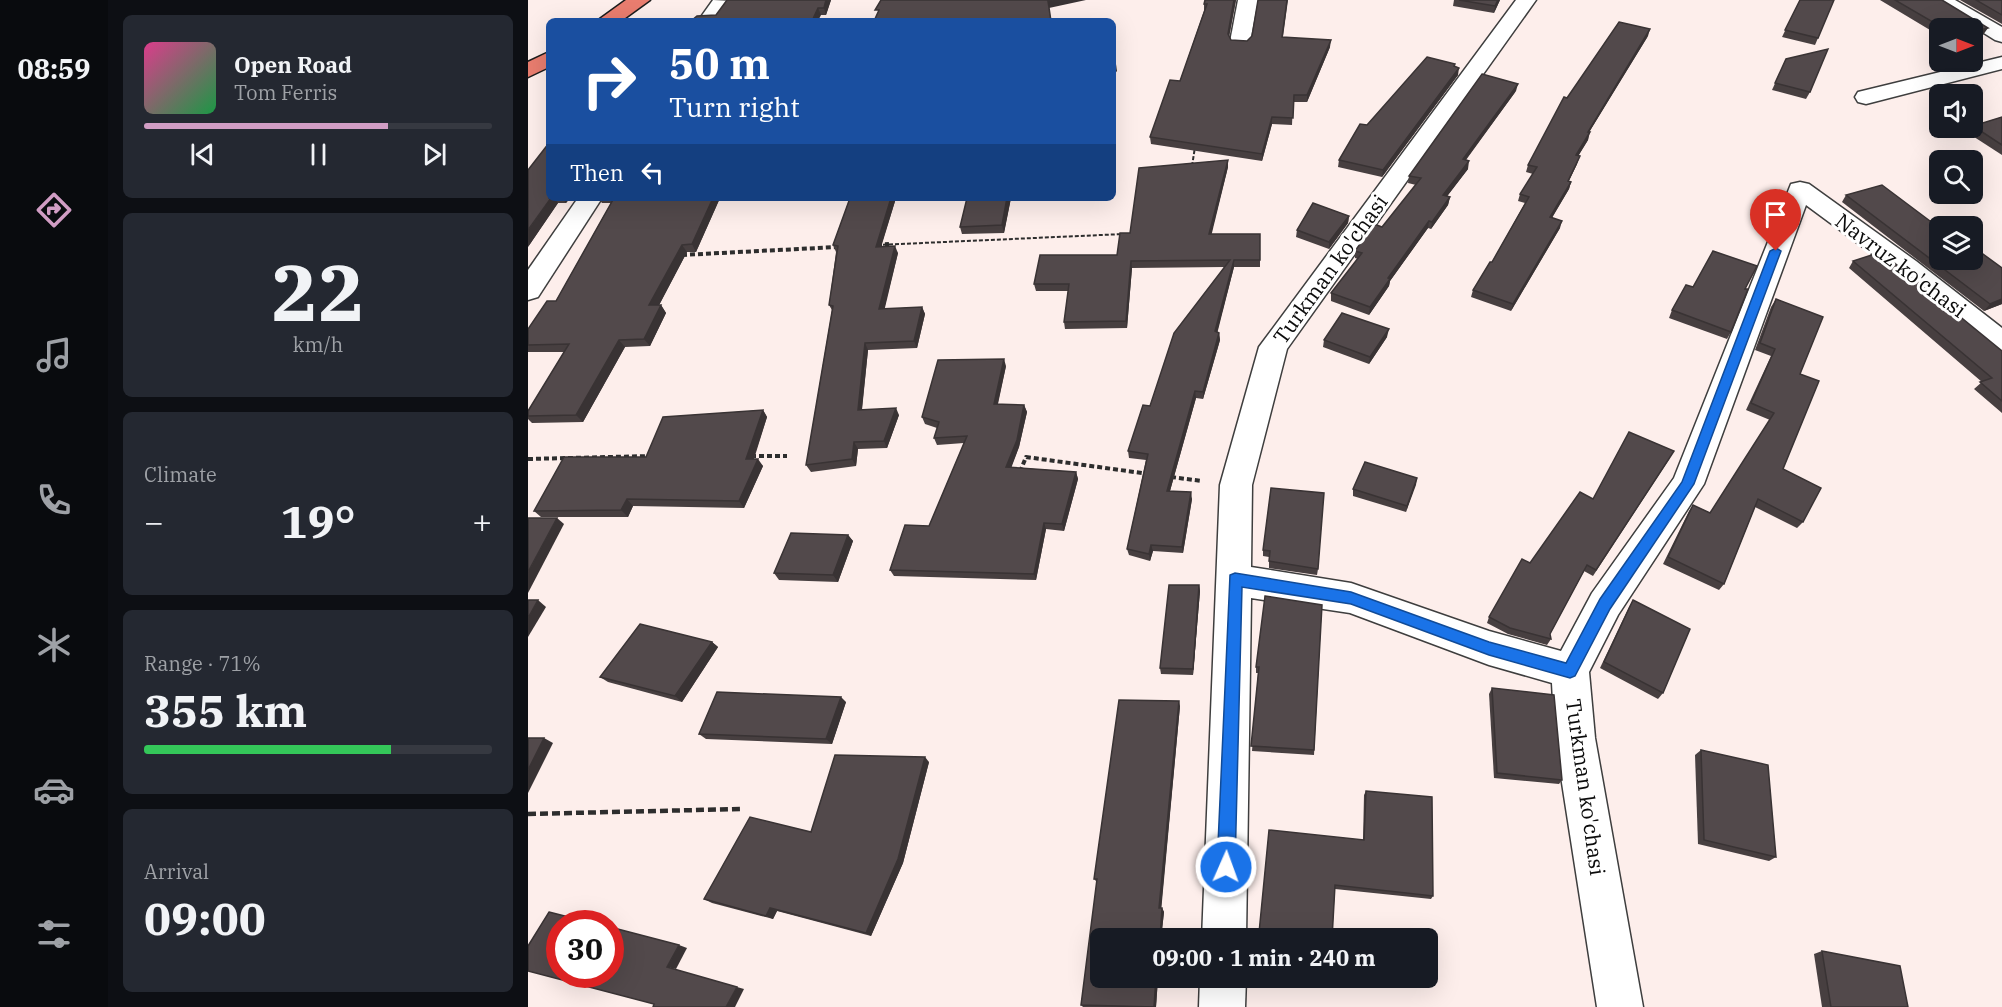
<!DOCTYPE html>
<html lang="en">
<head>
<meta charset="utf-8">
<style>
  :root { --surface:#171b24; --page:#242831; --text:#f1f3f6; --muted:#9ea1a6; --line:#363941; --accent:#d19dc4 }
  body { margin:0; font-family:"IBM Plex Serif",serif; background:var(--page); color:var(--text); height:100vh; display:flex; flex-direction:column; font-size:22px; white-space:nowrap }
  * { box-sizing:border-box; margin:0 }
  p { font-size:20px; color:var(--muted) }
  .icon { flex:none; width:33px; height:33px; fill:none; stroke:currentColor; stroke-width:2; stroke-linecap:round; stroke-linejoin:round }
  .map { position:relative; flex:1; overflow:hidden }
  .details { display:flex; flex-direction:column; gap:15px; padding:15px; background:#0d0f14; width:420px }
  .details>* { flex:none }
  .banner { position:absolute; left:18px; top:18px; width:570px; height:183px; border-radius:9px; box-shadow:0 6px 24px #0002; background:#1a4fa0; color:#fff; overflow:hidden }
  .needle { width:39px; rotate:90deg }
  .tools { position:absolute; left:1401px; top:18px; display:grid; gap:12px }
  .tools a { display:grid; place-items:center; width:54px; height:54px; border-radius:9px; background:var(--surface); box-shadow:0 6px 24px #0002; font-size:30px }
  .speed { position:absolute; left:18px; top:910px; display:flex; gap:12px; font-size:30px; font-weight:700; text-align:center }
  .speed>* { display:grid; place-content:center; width:78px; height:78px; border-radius:50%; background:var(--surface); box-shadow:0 6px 24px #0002; line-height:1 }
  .speed .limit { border:9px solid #d22; background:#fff; color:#111 }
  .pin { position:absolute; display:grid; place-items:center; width:51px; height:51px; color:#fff; margin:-62px -26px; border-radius:50% 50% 50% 0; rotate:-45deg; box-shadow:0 0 6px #0007 }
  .pin .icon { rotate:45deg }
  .me { position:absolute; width:66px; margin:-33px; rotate:2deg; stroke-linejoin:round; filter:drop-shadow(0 0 4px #0008) }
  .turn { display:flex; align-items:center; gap:21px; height:126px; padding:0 24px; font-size:27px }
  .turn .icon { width:78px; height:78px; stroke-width:2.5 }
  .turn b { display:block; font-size:42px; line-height:51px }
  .then { display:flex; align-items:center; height:57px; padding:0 24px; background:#0003; gap:12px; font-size:22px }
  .big { font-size:45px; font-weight:800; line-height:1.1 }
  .details .card { flex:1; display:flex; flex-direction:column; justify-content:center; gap:9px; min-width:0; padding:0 21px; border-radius:9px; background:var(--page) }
  .details .dial { align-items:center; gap:0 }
  .dial b { font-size:78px; line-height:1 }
  .song { display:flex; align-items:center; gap:18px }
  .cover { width:72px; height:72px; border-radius:9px; background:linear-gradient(135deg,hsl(330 70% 55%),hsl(140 70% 35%)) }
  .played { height:6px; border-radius:3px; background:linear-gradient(90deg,var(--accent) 70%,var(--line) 70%) }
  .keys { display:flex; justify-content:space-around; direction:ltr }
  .heat { display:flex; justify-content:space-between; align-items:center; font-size:33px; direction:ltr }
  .charge { height:9px; border-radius:4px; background:linear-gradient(90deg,#34c759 71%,var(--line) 0) }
  .trip { position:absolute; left:562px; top:928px; width:348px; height:60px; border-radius:9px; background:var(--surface); box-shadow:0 6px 24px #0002; font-weight:800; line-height:60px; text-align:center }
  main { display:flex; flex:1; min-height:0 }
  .tabs { display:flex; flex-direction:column; width:108px; justify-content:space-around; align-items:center; background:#090b0e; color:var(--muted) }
  .tabs .icon { width:42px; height:42px }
  .tabs .selected { color:var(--accent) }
  .tabs b { font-size:27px; color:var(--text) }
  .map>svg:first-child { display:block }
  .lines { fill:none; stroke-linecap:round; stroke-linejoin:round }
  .minor-casing { stroke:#3e3e3e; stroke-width:3 }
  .major-casing { stroke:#1c1c1c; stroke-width:3 }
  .path-far2 { stroke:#2d2d2d; stroke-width:2; stroke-dasharray:4 2; stroke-linecap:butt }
  .path-far1 { stroke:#2d2d2d; stroke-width:4; stroke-dasharray:5 3; stroke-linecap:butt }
  .path { stroke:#2d2d2d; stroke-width:4.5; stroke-dasharray:8 4; stroke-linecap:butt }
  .minor { fill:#fff; fill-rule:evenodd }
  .major { fill:#e97d6f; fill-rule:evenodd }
  .wall { fill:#473f40 }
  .shaded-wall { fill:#393334 }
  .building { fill:#52494b; stroke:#393334; stroke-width:1.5 }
  .route { fill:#1a73e8; stroke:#114b97; stroke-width:1.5 }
  .labels { text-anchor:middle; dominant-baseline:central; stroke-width:6; stroke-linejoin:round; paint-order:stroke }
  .street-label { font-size:21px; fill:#0b0b0b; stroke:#fff }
</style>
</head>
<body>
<main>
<nav class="tabs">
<b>08:59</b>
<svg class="icon selected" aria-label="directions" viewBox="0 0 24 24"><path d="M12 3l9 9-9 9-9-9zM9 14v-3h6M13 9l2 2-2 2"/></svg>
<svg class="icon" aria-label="music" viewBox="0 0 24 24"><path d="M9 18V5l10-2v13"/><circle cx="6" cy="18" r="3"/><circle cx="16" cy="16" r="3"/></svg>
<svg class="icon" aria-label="phone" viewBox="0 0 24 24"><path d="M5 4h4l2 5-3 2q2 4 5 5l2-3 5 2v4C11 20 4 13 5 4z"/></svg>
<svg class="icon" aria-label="climate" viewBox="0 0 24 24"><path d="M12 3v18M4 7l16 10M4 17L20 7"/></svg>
<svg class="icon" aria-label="car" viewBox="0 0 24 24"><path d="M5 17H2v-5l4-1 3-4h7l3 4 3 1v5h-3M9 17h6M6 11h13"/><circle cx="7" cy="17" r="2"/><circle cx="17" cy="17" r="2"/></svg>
<svg class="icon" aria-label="filters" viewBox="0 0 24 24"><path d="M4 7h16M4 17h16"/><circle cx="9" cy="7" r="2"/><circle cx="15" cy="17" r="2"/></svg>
</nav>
<section class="details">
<div class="card">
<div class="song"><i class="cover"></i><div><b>Open Road</b><p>Tom Ferris</p></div></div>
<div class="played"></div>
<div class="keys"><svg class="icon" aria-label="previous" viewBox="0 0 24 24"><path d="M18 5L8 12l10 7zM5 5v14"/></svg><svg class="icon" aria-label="pause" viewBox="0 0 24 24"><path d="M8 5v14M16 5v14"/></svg><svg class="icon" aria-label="next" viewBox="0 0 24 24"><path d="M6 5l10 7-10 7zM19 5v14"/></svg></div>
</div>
<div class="card dial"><b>22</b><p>km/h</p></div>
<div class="card"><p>Climate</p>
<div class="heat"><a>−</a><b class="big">19°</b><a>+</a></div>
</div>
<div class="card"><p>Range · 71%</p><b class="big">355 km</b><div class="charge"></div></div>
<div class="card"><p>Arrival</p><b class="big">09:00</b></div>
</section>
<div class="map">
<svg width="1474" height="1007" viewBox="0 0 1474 1007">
  <rect width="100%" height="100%" fill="#fdeeeb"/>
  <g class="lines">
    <g class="minor-casing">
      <g id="minor">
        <polygon points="185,0 204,1 190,21 170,21"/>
        <polygon points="710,0 730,0 722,42 719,46 705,46 702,42"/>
        <polygon points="988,0 1008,0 759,349 724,485 723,567 823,583 961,631 1033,651 1064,593 1146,478 1263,184 1272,182 1281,184 1388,261 1474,328 1474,353 1464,350 1370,273 1278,205 1176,484 1090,615 1061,672 1067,738 1115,1007 1069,1007 1027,738 1024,683 961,665 822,613 723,598 718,939 674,939 692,485 731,347"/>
        <polygon points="1403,0 1427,0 1474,27 1474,42 1467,40"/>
        <polygon points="1474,57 1474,69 1338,104 1330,102 1327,97 1330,92"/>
        <polygon points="50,198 74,198 10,297 0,300 0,270"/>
        <polygon points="672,978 718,978 717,1007 671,1007"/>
      </g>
    </g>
    <g class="major-casing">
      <g id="major">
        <polygon points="98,0 122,0 93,21 69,21"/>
        <polygon points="21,52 21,67 0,77 0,62"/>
      </g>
    </g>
    <g class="path-far2">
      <polyline points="664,166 667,147"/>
      <polyline points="349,245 596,234"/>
    </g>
    <g class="path-far1">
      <polyline points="349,245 361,244"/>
      <polyline points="154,255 309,247"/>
      <polyline points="223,456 259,456"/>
      <polyline points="0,459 123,456"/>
      <polyline points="492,472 498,457 621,474"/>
      <polyline points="643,477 674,481"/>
    </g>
    <polyline class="path" points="0,814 212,809"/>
    <use href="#minor" class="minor"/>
    <use href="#major" class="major"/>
  </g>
  <g class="wall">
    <polygon points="303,0 298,15 188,15"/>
    <polygon points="677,0 708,0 701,37 703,40 719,41 755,37 802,47 779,102 765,102 764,125 744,124 734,161 623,144 622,137 652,81 676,11 676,4"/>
    <polygon points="926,0 972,0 966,13 925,6"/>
    <polygon points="1272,0 1290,38 1287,45 1254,37"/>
    <polygon points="1352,0 1414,0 1455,35 1444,28 1412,28 1412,36"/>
    <polygon points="1432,0 1474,0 1474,24"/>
    <polygon points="1120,36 1061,132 1060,140 1050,156 1049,164 1041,181 1043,182 1041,189 1024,218 1032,228 983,311 943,297 945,290 964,262 997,203 990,201 992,194 1005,174 998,172 1000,165 1039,98"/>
    <polygon points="1258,59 1282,92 1278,99 1244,90"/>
    <polygon points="927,66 930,75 854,177 810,167 811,160 839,125"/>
    <polygon points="988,91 938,160 940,169 919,196 922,197 920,205 903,229 900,228 862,281 861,286 841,315 803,301 803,293 830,259 827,258 827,251 854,227 888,185 880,183 881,176"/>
    <polygon points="1474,117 1474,155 1440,133 1445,126"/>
    <polygon points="700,160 700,167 683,234 732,234 732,267 706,267 689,332 691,333 692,340 675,399 668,398 642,491 664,499 655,553 625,551 622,561 601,555 599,549 618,460 601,458 600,451 622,406 696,267 604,268 599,328 537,329 536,322 540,291 508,291 506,284 589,255 602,233"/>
    <polygon points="1318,195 1402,221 1474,268 1474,304 1456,311 1314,202"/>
    <polygon points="21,198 42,198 38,203 30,203 0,247"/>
    <polygon points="70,198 192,198 168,252 159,252 131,305 133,305 138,313 122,346 97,347 55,422 4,423 0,419 0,411 36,352 0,352 0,329 28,301 83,203 74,203"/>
    <polygon points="322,198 368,198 353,246 370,253 356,309 394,307 397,314 389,348 340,350 334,410 371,415 359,448 330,449 328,466 283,472 278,465 304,310 301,305 308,252 305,245"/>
    <polygon points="439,198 483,198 476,233 434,234 432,227"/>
    <polygon points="821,216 820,223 801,249 768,237 769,230"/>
    <polygon points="1325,261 1474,351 1474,413 1446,389 1454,382 1321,268"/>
    <polygon points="1165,287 1217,289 1203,332 1199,339 1141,318 1144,310"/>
    <polygon points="1248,299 1272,374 1255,469 1275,522 1269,528 1227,507 1196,584 1191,590 1135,564 1161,511 1165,505 1182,513 1242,420 1218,410 1243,356 1227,350 1243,307"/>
    <polygon points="859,337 841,364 795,347 796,340"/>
    <polygon points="478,366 470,404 496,405 499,412 491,447 483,467 548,472 550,479 536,531 518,529 508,580 366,576 362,570 401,526 436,443 409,445 406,438 409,428 397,424 394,417"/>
    <polygon points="235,410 239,417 226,459 235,466 216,508 105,506 100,517 13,517 6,511 118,457"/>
    <polygon points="1142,458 1065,576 1056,571 1022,634 1023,639 1019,645 980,634 959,623 961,617 1065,499"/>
    <polygon points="889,478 878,512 825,496 825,489"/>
    <polygon points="743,488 790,569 789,575 741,568 741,557 735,556 735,550"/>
    <polygon points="320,535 325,541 310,582 251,580 246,573"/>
    <polygon points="671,585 672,591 665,675 633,674 632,668"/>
    <polygon points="1105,600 1135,693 1130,699 1072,668 1101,607"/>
    <polygon points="794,605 786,755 724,751 730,673 728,673 728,667"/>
    <polygon points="184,642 190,647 154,702 80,682 72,677"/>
    <polygon points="964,688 1034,780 1031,784 966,778 961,694"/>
    <polygon points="318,702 304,744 178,739 171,734"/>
    <polygon points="652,706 633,908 634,908 636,912 633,939 573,939 630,978 628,1007 555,1007 553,1005 569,882 566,879"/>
    <polygon points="1173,750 1248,857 1241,861 1170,844 1167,755"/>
    <polygon points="401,762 375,863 343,936 249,911 245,919 184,903 176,899 283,832"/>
    <polygon points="838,791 905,896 903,899 807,889 804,939 756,939 731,936 731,933 835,840 836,795"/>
    <polygon points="1294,951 1380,1007 1294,1007 1286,954"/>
  </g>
  <g class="shaded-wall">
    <polygon points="298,0 303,0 298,15 296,8"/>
    <polygon points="525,0 558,0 521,8 520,1"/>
    <polygon points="706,0 708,0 700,42 700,34"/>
    <polygon points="759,0 760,0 754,44 754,37"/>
    <polygon points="970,0 972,0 966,13 967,6"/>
    <polygon points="290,8 293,15 290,21 284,21"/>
    <polygon points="1460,28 1455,35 1444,38 1444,32"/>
    <polygon points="1122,29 1120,36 1057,139 1060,132"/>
    <polygon points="803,40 802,47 779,102 779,95"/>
    <polygon points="588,64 589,71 585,76 585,68"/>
    <polygon points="931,68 930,75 854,177 855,170"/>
    <polygon points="990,84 988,91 933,166 935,159"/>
    <polygon points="744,117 744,124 734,161 734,154"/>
    <polygon points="1062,132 1060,140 1046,163 1048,155"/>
    <polygon points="1052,156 1049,164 1037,188 1040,181"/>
    <polygon points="700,160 700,167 682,241 681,234"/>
    <polygon points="941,161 940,169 914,203 915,195"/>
    <polygon points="1043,182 1041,189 1020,224 1022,217"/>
    <polygon points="922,197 920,205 903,229 904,222"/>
    <polygon points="23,198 26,198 30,203 0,247 0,230"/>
    <polygon points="34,198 42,198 38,203"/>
    <polygon points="185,198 192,198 168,252 164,244"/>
    <polygon points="363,198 368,198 351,254 348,247"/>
    <polygon points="479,198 483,198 476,233 474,225"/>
    <polygon points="821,216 820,223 801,249 801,242"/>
    <polygon points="901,221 900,228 862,281 861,286 841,315 842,307 860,278"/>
    <polygon points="1034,221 1032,228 983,311 985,304"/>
    <polygon points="154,245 159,252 127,313 121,305"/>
    <polygon points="367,246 370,253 355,316 351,309"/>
    <polygon points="706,260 706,267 688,338 687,331"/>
    <polygon points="603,261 604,268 599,328 598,321"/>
    <polygon points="1474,299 1474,304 1456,311 1462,304"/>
    <polygon points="133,305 138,313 122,346 116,339"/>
    <polygon points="394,307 397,314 389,348 386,341"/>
    <polygon points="861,329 859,337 841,364 842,357"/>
    <polygon points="691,333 692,340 675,399 675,392"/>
    <polygon points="91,340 97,347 55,422 48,415"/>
    <polygon points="337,343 340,350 333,417 330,410"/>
    <polygon points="476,359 478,366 468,411 466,404"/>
    <polygon points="667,391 668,398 640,498 639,491"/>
    <polygon points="496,405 499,412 491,447 481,474 478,467"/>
    <polygon points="368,408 371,415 359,448 356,441"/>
    <polygon points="235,410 239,417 223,466 218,459"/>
    <polygon points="326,442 330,449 328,466 324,459"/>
    <polygon points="230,459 235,466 216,508 211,501"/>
    <polygon points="548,472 550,479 536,531 534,524"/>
    <polygon points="889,478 888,485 878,512 879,506"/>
    <polygon points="663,492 664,499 655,553 654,547"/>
    <polygon points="99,499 105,506 100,517 93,510"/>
    <polygon points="29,518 36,524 0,593 0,572"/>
    <polygon points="516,523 518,529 508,580 506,574"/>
    <polygon points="320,535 325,541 310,582 305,575"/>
    <polygon points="623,545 625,551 622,561 621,554"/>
    <polygon points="671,585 672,591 665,675 665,669"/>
    <polygon points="10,600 18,607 0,637 0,618"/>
    <polygon points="184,642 190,647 154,702 147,696"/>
    <polygon points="313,697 318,702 304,744 298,739"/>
    <polygon points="651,701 652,706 633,912 631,908"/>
    <polygon points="16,738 25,743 0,793 0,770"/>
    <polygon points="397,757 401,762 375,863 343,936 338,933"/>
    <polygon points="242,908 249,911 245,919 238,916"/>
    <polygon points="634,908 636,912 633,939 632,939"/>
    <polygon points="151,945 159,948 148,969 139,967"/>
    <polygon points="628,978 630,978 628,1007 626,1007"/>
    <polygon points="209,987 216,989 207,1007 198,1007"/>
  </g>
  <g class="building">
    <polygon points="199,0 298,0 296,8 290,8 284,21 163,21 169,16 188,15"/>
    <polygon points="353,0 525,0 520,1 523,21 346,21 351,10 347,10"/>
    <polygon points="677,0 706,0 700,34 703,40 719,41 724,36 730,0 759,0 754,37 803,40 779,95 766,95 765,118 744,117 734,154 622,137 642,80 652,81 679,4 676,4"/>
    <polygon points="931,0 970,0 967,6"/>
    <polygon points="1272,0 1306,0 1290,38 1257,30"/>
    <polygon points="1367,0 1414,0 1460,28 1444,32 1444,28 1415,28"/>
    <polygon points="1448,0 1474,0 1474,15"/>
    <polygon points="1091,22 1122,29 1060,132 1062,132 1048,155 1052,156 1040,181 1043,182 1022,217 1034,221 985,304 945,290 962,262 964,262 1001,197 992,194 1009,167 1000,165 1036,97 1039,98"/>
    <polygon points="1300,49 1282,92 1247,83 1258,59"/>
    <polygon points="899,57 927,64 926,66 931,68 855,170 811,160 832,124 839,125"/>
    <polygon points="954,74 990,84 935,159 941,161 915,195 922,197 904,222 901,221 860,278 862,279 842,307 803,293 834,253 827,251 846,224 854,227 893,178 881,176"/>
    <polygon points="1474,117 1474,145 1445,126"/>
    <polygon points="21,143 21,198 23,198 0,230 0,170"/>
    <polygon points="700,160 681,234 732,234 732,260 706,260 687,331 691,333 675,392 667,391 639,491 663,492 654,547 623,545 621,554 599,549 620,454 600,451 615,405 622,406 646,333 702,260 603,261 598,321 536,322 541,284 506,284 512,255 589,255 592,233 602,233 611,168"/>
    <polygon points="1354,185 1402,221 1408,219 1418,226 1412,226 1412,260 1444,260 1444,246 1474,268 1474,299 1462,304 1318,195"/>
    <polygon points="86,198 185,198 164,244 154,245 121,305 133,305 116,339 91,340 48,415 0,416 0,411 41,344 0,345 0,329 19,301 28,301"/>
    <polygon points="322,198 363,198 348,247 367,246 351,309 394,307 386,341 337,343 330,410 368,408 356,441 326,442 324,459 278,465 305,306 301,305 310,246 305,245"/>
    <polygon points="439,198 479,198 474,225 432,227"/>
    <polygon points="785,203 821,216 801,242 769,230"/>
    <polygon points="1185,251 1229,266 1217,289 1220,289 1203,332 1144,310 1158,285 1165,287"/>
    <polygon points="1353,252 1474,351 1474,401 1452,382 1464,378 1325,261"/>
    <polygon points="1248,299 1295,317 1272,374 1291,381 1255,469 1293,488 1275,522 1230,499 1196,584 1140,557 1165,505 1182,513 1246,413 1223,403 1247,349 1232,343"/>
    <polygon points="814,313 861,329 842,357 796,340"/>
    <polygon points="476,359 466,404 496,405 489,440 478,467 548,472 534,524 516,523 506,574 362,570 377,525 401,526 439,436 406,438 411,422 394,417 410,360"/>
    <polygon points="235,410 218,459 230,459 211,501 99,499 93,510 6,511 36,457 118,457 135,417"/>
    <polygon points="1101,432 1146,451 1068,570 1059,565 1022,634 1023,639 982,628 961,617 994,559 1002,563 1052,492 1065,499"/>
    <polygon points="837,462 889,478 879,506 825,489"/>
    <polygon points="743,488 796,493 790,569 741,561 742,551 735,550"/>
    <polygon points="0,518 29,518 0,572"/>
    <polygon points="263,533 320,535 305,575 246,573"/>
    <polygon points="641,585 671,585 665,669 632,668"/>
    <polygon points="737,596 794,605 786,750 723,746 731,667 728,667"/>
    <polygon points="0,600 10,600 0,618"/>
    <polygon points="1105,600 1162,629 1135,693 1076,662"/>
    <polygon points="112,624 184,642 147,696 72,677"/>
    <polygon points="964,688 1026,695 1034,780 969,773"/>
    <polygon points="189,692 313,697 298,739 171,734"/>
    <polygon points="591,700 651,701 631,908 634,908 632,939 573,939 573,978 628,978 626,1007 553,1005 569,879 566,879"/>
    <polygon points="0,738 16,738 0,770"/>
    <polygon points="1173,750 1240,765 1248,857 1176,840"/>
    <polygon points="307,755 397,757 370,859 338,933 242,908 238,916 176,899 222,817 283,832"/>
    <polygon points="838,791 904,797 905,896 807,885 804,939 783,939 731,933 741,830 836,840"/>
    <polygon points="21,912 68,924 32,924 32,975 82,975 82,927 151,945 139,967 209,987 198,1007 125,1007 126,1004 0,971 0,946"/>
    <polygon points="1294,951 1372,966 1380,1007 1303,1007"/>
  </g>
  <polygon class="route" points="1248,248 1253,251 1166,484 1082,609 1047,676 1042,678 961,655 823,604 714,587 707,867 704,873 698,876 692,873 689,867 702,575 707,573 823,592 961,642 1038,663 1072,599 1154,482 1242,251"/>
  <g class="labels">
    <g class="street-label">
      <text transform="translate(1373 265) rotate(37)">Navruz ko'chasi</text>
      <text transform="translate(802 269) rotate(-54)">Turkman ko'chasi</text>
      <text transform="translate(1058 787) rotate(82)">Turkman ko'chasi</text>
    </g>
  </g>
</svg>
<div class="tools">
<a><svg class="needle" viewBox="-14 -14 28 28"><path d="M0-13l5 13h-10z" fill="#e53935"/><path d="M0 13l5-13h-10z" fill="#9ea1a6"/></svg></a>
<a><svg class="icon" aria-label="sound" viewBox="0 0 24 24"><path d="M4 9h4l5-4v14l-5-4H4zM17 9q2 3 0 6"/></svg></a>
<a><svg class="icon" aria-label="search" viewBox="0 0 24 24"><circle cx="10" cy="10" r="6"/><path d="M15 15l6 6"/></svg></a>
<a><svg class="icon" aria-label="layers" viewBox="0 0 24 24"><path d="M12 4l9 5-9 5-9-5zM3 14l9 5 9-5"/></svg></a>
</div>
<div class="speed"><div class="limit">30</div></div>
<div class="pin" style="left:1248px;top:251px;background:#d93025"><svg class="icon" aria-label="arrive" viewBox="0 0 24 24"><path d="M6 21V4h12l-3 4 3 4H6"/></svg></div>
<svg class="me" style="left:698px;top:867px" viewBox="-20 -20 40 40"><circle r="17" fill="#1a73e8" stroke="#fff" stroke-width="3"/><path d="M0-11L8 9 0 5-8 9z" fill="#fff"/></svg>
<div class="trip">09:00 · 1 min · 240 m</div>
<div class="banner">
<div class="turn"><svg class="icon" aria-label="right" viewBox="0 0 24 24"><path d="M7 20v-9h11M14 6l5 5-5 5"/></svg><div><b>50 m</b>Turn right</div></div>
<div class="then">Then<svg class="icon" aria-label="left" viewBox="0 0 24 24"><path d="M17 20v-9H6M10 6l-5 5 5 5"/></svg></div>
</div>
</div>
</main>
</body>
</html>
